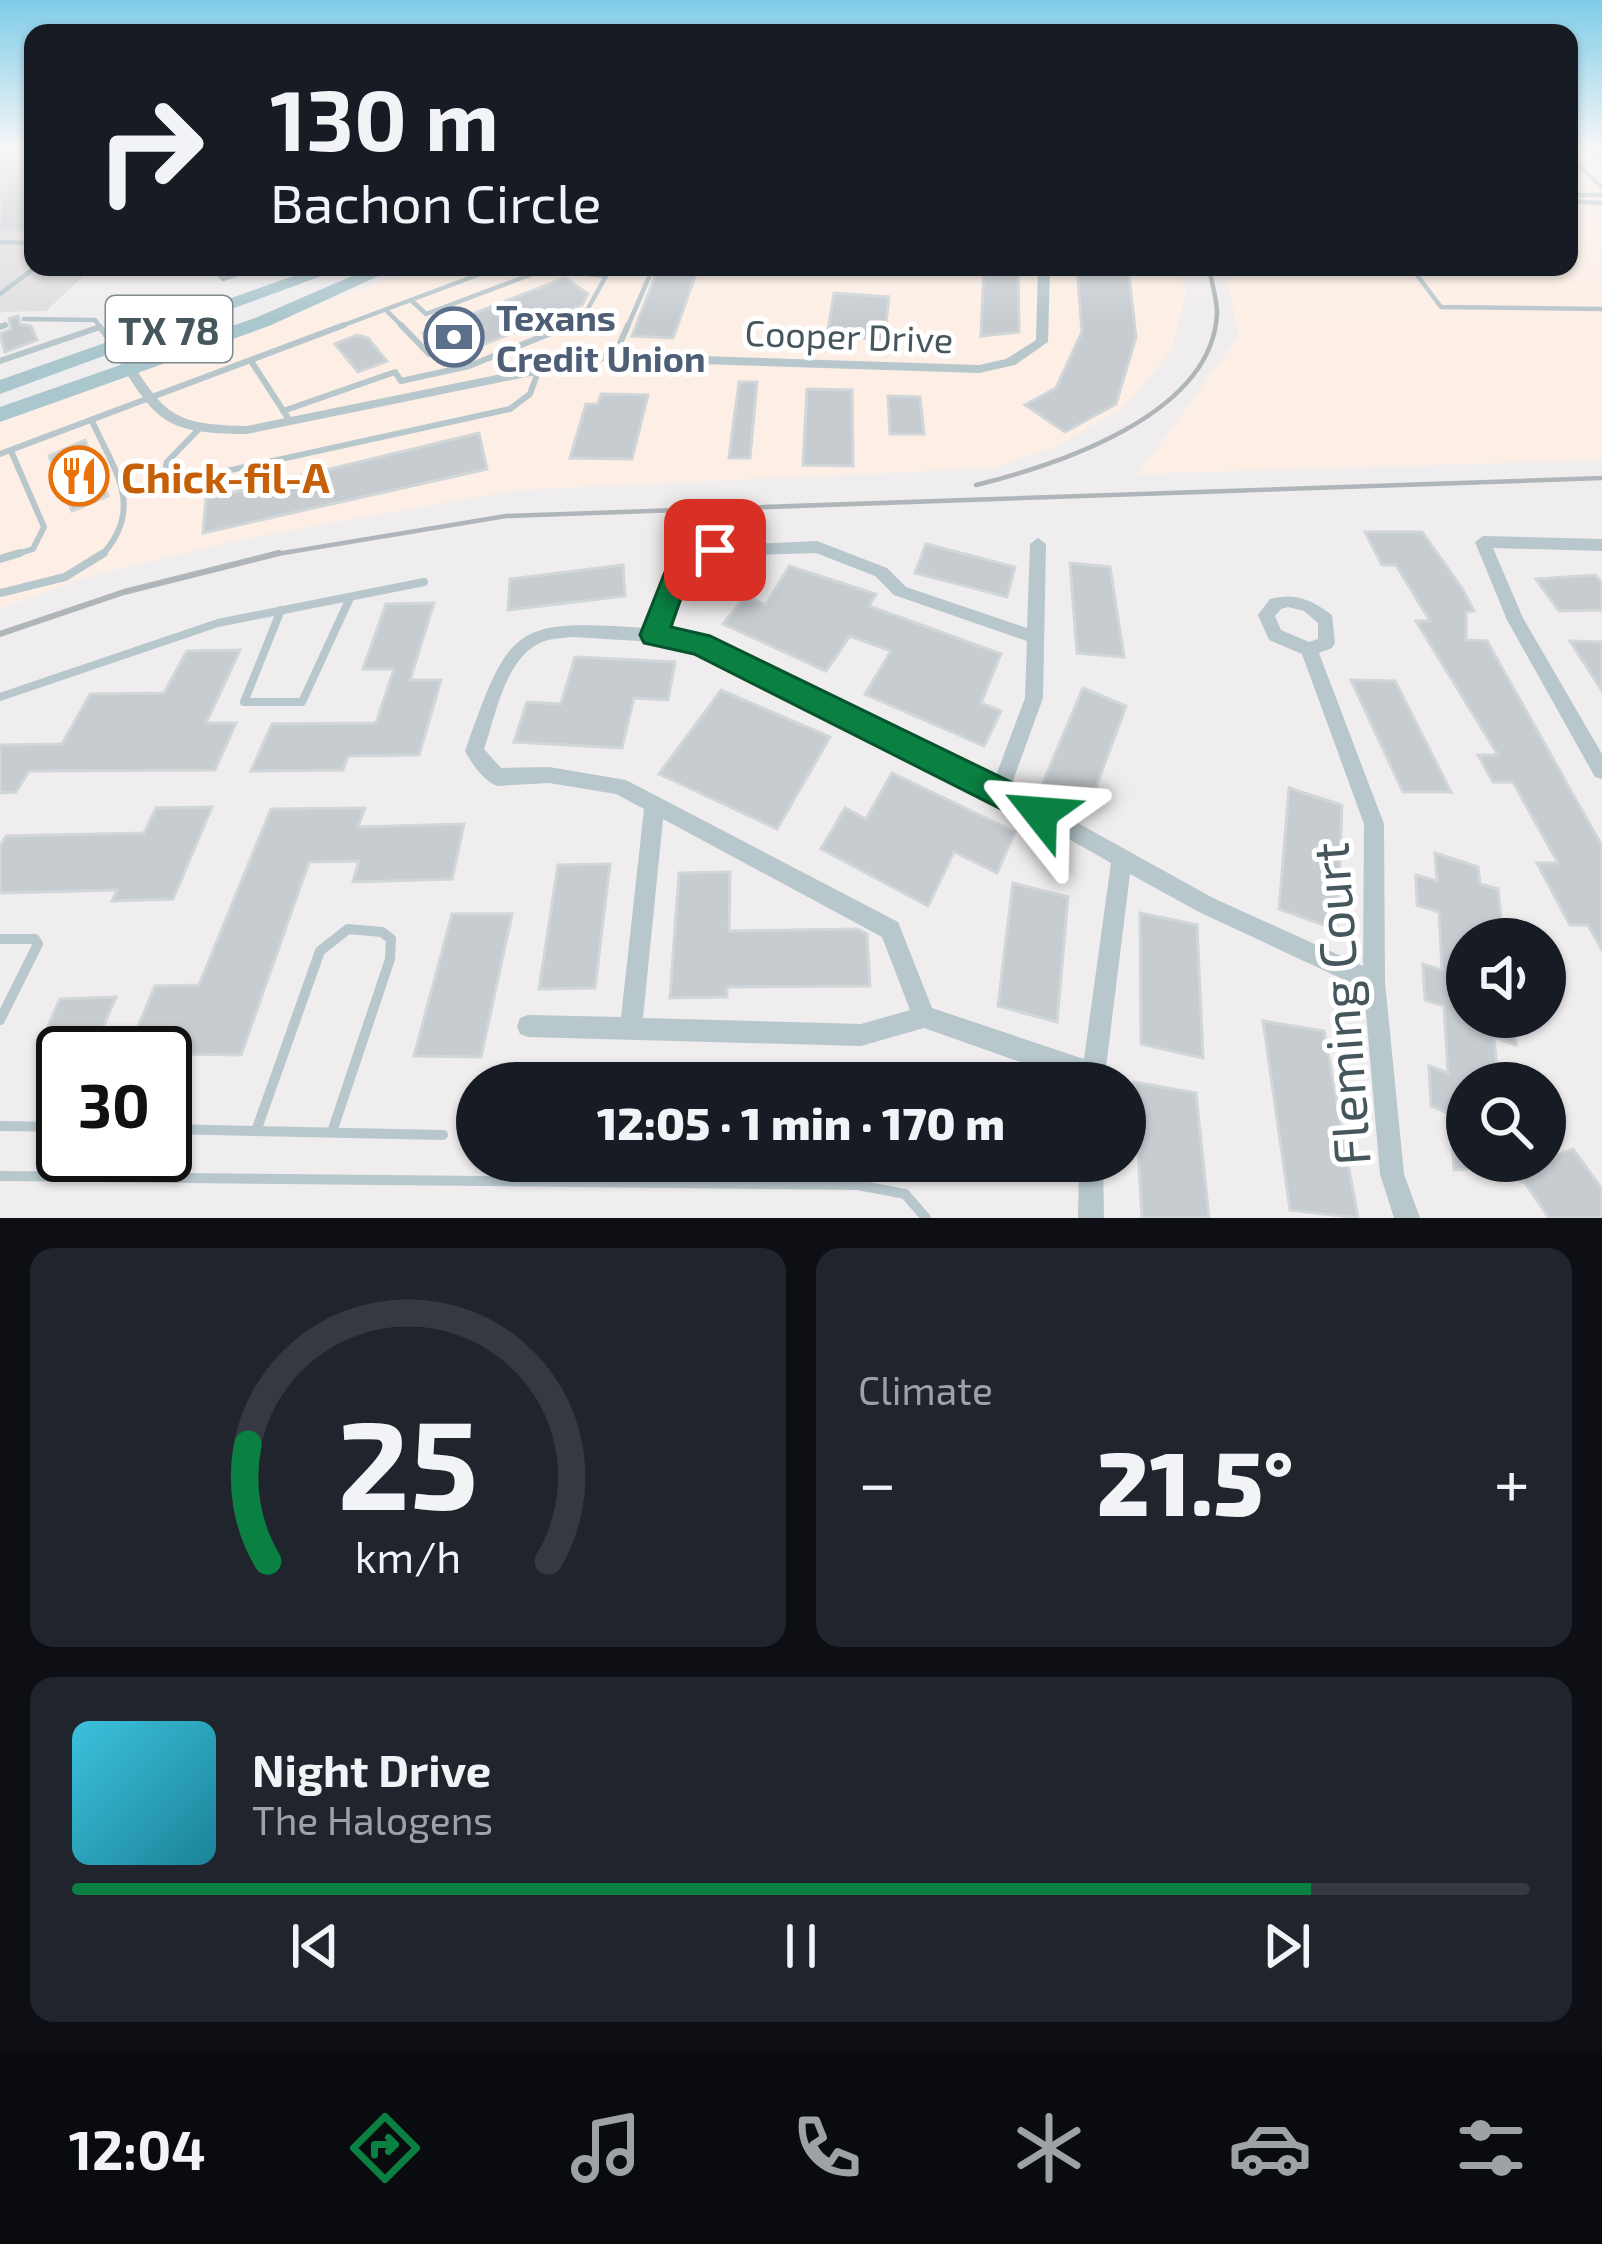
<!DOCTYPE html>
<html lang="en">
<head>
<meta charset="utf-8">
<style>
  :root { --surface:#171b24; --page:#20242c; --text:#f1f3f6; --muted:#9ea1a6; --line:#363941; --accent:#0b8043 }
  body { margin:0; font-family:"Exo 2",sans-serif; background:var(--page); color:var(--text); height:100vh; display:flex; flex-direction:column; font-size:45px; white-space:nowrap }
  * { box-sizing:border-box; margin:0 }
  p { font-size:39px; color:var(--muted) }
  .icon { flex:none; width:66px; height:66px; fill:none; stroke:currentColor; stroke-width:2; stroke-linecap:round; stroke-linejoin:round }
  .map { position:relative; height:1218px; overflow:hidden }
  .side { display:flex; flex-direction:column; gap:30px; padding:30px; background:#0d0f14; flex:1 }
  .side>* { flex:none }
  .hud { position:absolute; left:24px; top:24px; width:1554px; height:252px; border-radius:24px; box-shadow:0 3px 9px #0004; background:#171b24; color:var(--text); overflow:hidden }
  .fabs { position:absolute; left:1446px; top:918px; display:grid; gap:24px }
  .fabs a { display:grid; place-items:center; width:120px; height:120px; border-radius:50%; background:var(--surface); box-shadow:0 3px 9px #0004; font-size:60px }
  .speed { position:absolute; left:36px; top:1026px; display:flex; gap:24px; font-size:60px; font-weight:700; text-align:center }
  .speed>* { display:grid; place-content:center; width:156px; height:156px; border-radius:50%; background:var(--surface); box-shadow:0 3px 9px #0004; line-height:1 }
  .speed .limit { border:6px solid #111; border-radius:18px; background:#fff; color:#111 }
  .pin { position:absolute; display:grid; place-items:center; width:102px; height:102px; color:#fff; margin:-51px; border-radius:24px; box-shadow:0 6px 18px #0006 }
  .me { position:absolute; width:132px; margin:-66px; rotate:298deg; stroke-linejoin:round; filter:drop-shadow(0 0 9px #0008) }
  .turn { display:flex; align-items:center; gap:42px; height:252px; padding:0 48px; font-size:54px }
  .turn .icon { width:156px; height:156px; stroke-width:2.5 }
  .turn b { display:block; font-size:84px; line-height:102px }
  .big { font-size:90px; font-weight:800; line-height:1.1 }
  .side .card { flex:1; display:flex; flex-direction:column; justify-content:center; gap:18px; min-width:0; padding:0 42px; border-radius:24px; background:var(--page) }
  .side .dial { align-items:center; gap:0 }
  .dial svg { height:312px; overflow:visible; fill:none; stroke:var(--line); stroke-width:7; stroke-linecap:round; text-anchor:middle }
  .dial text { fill:var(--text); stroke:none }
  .song { display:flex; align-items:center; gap:36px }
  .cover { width:144px; height:144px; border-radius:18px; background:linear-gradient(135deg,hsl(190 70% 55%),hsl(190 70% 35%)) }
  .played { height:12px; border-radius:6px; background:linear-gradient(90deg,var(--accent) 85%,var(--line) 85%) }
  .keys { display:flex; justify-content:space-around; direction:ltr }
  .heat { display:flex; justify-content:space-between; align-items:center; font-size:66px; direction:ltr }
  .side .tiles { flex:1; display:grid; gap:30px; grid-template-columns:1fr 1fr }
  .card:last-child { grid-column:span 2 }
  .trip { position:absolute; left:456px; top:1062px; width:690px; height:120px; border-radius:60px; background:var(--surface); box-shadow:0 3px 9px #0004; font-weight:800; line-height:120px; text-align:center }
  .tab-bar { display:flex; height:192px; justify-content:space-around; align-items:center; background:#090b0e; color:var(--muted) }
  .tab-bar .icon { width:84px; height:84px }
  .tab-bar .selected { color:var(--accent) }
  .tab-bar b { font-size:54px; color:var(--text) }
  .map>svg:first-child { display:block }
  .commercial { fill:#fdefe5 }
  .education { fill:#e1dee0 }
  .building { fill:#c7ccd1; stroke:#d1d6d9; stroke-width:3 }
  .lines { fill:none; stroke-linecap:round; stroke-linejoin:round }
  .service-far3 { stroke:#b8c7cc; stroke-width:4.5 }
  .service-far2 { stroke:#b8c7cc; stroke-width:6 }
  .service-far1 { stroke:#b8c7cc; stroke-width:8 }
  .service { stroke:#b8c7cc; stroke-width:10 }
  .minor { fill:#b8c7cc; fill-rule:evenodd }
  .primary { fill:#abc7ce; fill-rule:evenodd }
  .rail-far1 { stroke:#afb5b8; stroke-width:4.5 }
  .rail { stroke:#afb5b8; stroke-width:6 }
  .route { fill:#0b8043; stroke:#07532c; stroke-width:3 }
  .labels { text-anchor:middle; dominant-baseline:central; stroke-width:10; stroke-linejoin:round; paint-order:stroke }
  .far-service-label { font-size:36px; font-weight:bold; fill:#4e5e75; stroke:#fff; text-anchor:start }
  .far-street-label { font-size:36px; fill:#45575c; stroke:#fff }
  .shield { fill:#fff; stroke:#7d898d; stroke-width:3 }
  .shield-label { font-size:39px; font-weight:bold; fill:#45575c }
  .food-label { font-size:42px; font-weight:bold; fill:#c56008; stroke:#fff; text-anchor:start }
  .near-street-label { font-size:51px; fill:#45575c; stroke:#fff }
</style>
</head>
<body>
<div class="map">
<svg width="1602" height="1218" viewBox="0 0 1602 1218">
  <rect width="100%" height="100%" fill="#f0edee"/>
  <g class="commercial">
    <polygon points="1569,149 1602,149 1602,460 1138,474 1239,336 1224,267 1569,267"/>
    <polygon points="422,267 1181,267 1186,293 1172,350 1124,407 1059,445 994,468 515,490 249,538 92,575 0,609 0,419"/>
  </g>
  <polygon class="education" points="0,149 33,149 33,267 93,267 46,311 0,312"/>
  <g class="building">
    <polygon points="5,149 33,149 33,231 0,230 0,153"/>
    <polygon points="984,267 1018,267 1019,332 981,336"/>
    <polygon points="1077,267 1128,267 1136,337 1116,404 1065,432 1025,405 1056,388 1082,332"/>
    <polygon points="658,269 697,271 673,338 632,336"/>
    <polygon points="565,278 588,294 582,305 447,359 423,333"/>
    <polygon points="834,293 889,297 884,340 827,336"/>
    <polygon points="18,316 20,324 31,326 37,340 5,352 0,334 11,329 9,319"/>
    <polygon points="357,335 368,338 387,361 358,372 335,344"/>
    <polygon points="739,382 757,382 750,458 729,458"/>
    <polygon points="807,389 852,390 853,466 803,465"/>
    <polygon points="601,394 648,395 632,459 570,458 586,404 598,404"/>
    <polygon points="888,396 920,397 924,434 890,434"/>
    <polygon points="479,433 487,469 203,533 206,499"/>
    <polygon points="85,440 108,496 72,511 49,456"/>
    <polygon points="1365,532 1422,532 1462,588 1474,611 1466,612 1466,640 1487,641 1602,846 1602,950 1588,925 1570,925 1537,863 1558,863 1513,782 1493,782 1478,755 1498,755 1416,621 1430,621 1396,565 1382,565"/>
    <polygon points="926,544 1015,567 1007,597 915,573"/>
    <polygon points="1070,563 1110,567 1124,657 1077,653"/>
    <polygon points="623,565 625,596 508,610 510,579"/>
    <polygon points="789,566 876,594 869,606 1001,654 981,703 1001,711 984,746 865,694 891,651 850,636 826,671 723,624 746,596 766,605"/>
    <polygon points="1595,575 1602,583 1602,610 1559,611 1536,579"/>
    <polygon points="434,603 410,680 441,680 419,755 348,756 343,770 251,771 272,724 376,723 394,669 363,669 386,604"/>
    <polygon points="1570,641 1602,642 1602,691"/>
    <polygon points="240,650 206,723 236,723 215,770 29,771 16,792 0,793 0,745 62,744 90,694 164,693 187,651"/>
    <polygon points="575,657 675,662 668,700 634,698 622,748 514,742 527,702 561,704"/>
    <polygon points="1351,680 1395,681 1451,792 1403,792"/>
    <polygon points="1083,688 1126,706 1089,806 1042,785"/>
    <polygon points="721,690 830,737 777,829 659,774"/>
    <polygon points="892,773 1015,832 997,873 954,852 928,906 821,849 845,808 866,819"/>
    <polygon points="1289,788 1342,805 1337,930 1279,909"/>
    <polygon points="212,807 173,899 112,901 117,890 0,893 0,847 6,836 144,833 156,808"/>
    <polygon points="365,808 358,827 464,824 452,879 353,882 359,861 309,862 241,1055 127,1053 155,986 199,985 271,809"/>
    <polygon points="1435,853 1478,867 1480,884 1498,889 1503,939 1467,939 1467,1017 1513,1017 1516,1045 1494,1037 1498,1083 1467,1083 1467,1169 1454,1170 1450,1114 1431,1106 1429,1066 1448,1073 1444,1006 1425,1000 1423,964 1442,970 1439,912 1417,905 1416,875 1437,881"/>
    <polygon points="610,864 595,988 539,989 558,865"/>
    <polygon points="730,872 729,931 857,929 867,934 870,986 727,987 727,997 670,998 679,873"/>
    <polygon points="1013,883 1068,897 1057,1022 998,1006"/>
    <polygon points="1140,913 1197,925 1203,1058 1141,1044"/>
    <polygon points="452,914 512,914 481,1057 414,1056"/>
    <polygon points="116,997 98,1039 41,1042 60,999"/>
    <polygon points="1263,1021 1324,1031 1358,1218 1290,1210"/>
    <polygon points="694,1066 693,1083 624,1083 623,1069"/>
    <polygon points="1134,1082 1196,1093 1209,1218 1142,1218"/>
    <polygon points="1573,1149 1602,1189 1602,1218 1549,1218 1525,1183 1506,1175"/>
  </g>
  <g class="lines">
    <g class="service-far3">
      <polyline points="1569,151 1591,151"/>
      <polyline points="1569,157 1602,187"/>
      <polyline points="1569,195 1602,195"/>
      <polyline points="1569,201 1602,203"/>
      <polyline points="0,242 33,243"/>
      <polyline points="213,267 223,279 258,267"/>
      <polyline points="527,267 606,276 581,321 563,328"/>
      <polyline points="1411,267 1441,307 1602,309"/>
      <polyline points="0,294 36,267"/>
      <polyline points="412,301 426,314 540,271"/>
      <polyline points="386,310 404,328"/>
      <polyline points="24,319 95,320 100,327"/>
      <polyline points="0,327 5,325"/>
      <polyline points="97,328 101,328"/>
      <polyline points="336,328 499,267"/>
      <polyline points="627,328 649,277"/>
    </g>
    <g class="service-far2">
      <polyline points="401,325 429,354"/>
      <polyline points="0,327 5,325"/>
      <polyline points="614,357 628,325"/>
      <polyline points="0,361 100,327 114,346"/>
      <polyline points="251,361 290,421"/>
      <polyline points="283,411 395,372 401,381 469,366 571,325"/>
      <path d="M92,421C114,470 146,508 101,556"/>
      <polyline points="197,431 167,462 164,474 199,477 510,409 530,394 539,369"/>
      <polyline points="0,454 344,325"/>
      <polyline points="10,556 33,549 44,527 11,451"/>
    </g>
    <g class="service-far1">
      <polyline points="0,559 20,553"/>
      <polyline points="0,593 65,577 104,553"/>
      <polyline points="281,610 244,702 302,702 350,598"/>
      <polyline points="0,697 218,623 424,582"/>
    </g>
    <g class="service">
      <polyline points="0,939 35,939 38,944 0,1020"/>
      <polyline points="0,1126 63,1127"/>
      <polyline points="165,1129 443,1135"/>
      <polyline points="256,1131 320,951 348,929 382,932 391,939 390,959 332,1132"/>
      <polyline points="0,1176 858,1185 905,1194 926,1218"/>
    </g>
    <g class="minor">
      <polygon points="1583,149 1593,149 1602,156 1602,164"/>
      <path d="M1038,267H1050L1048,342L1015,365L979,373L605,361L247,434C156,434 156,417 109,347L115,343L119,344C164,409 163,425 247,426L605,353L979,365L1006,359L1036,340Z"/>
      <polygon points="1483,536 1602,539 1602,551 1493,548 1523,618 1602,754 1602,779 1595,777 1507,620 1475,542"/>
      <path d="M1038,538L1046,544L1043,698L1011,786L1213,898L1363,966L1364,824L1302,654L1269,640L1258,615L1270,599C1295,592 1312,600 1332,615L1335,643L1332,648L1319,653L1384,824L1385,982L1404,1174L1420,1218H1394L1380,1174L1364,989L1199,912L1130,874L1104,1083H1080L924,1028L861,1046L528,1037L520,1034L517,1026L520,1018L528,1015L621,1017L644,809L616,794L549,783L497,786C484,781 471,763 465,751C510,624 513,619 648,628L668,575L709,546L817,541L887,568L906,587L1027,628L1030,544ZM816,553L875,576L894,595L1027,641L1025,698L995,778L706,639L664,630L681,582L718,556ZM1288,607L1304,611L1318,623V639L1309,642L1281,630L1275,616L1281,609ZM574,637L654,642L697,650L993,796L1111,863L1084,1059L932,1008L898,922L626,780L549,767L501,768L484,749C495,717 504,664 536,645C547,638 562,638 574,637ZM663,819L882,937L910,1010L861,1024L643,1018Z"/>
      <polygon points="1079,1161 1103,1161 1104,1218 1078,1218"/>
    </g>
    <g class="primary">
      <polygon points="319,267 346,267 0,394 0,380"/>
      <polygon points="373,267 398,267 269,326 0,422 0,407 255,318"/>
    </g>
    <g class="rail-far1">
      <path d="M976,485C1057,465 1213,415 1217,313C1217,298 1211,281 1209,267"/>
      <polyline points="265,556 506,516 1602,478"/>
    </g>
    <polyline class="rail" points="0,634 124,592 279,553"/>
  </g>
  <linearGradient id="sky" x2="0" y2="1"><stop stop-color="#7fcce8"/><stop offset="0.47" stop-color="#f8f7f7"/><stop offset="1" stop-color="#f8f7f7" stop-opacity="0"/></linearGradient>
  <rect width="1602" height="319" fill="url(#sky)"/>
  <polygon class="route" points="715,541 728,550 686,584 671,627 710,636 1052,802 1056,813 1052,823 1040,828 1029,823 694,654 644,643 640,635 665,572"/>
  <defs>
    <g id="bank-ring" transform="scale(3)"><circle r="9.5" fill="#fff" stroke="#5c6f8a" stroke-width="1.5"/><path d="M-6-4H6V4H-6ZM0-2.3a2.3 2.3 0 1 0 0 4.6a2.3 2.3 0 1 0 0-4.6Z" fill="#5c6f8a"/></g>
    <g id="restaurant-ring" transform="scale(3)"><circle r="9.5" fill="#fff" stroke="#e8710a" stroke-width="1.5"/><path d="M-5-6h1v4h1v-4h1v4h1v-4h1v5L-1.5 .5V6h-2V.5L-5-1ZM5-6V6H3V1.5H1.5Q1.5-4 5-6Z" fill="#e8710a"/></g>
  </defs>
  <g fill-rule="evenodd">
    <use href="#bank-ring" x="454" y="337"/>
    <use href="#restaurant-ring" x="79" y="476"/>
  </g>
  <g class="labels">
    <g class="far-service-label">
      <text x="496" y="316">Texans<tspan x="496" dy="41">Credit Union</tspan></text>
    </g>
    <g class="far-street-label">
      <text transform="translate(849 335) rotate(2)">Cooper Drive</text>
    </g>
    <rect class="shield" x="106" y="296" width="126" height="66" rx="9"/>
    <g class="shield-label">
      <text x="169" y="329">TX 78</text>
    </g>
    <g class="food-label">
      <text x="121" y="476">Chick-fil-A</text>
    </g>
    <g class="near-street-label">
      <text transform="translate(1339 1004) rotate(-94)">Fleming Court</text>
    </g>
  </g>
</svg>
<div class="fabs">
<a><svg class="icon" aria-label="sound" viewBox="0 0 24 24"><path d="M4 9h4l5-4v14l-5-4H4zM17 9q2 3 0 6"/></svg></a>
<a><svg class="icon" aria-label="search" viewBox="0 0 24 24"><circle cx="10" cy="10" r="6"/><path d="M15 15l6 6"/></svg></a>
</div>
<div class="speed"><div class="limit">30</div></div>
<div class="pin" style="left:715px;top:550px;background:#d93025"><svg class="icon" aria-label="arrive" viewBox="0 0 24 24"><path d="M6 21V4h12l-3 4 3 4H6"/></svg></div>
<svg class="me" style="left:1040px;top:813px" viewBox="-20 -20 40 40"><path d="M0-17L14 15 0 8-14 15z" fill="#0b8043" stroke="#fff" stroke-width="4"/></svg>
<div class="trip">12:05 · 1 min · 170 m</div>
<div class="hud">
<div class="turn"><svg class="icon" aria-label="right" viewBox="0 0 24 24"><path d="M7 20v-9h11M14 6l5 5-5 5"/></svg><div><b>130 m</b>Bachon Circle</div></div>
</div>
</div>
<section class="side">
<div class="tiles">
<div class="card dial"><svg viewBox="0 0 100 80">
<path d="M14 69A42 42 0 1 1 86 69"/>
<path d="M14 69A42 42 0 0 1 9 39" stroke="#0b8043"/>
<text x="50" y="56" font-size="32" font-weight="700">25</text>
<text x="50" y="72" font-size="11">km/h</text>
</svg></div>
<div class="card"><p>Climate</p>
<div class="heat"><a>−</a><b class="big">21.5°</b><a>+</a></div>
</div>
<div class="card">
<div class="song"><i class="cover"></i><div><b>Night Drive</b><p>The Halogens</p></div></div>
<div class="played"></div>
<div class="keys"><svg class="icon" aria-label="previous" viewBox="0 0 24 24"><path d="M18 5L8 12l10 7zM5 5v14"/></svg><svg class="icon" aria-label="pause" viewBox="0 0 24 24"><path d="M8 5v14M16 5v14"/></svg><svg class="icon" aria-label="next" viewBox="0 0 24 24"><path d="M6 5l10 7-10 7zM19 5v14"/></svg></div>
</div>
</div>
</section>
<nav class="tab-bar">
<b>12:04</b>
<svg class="icon selected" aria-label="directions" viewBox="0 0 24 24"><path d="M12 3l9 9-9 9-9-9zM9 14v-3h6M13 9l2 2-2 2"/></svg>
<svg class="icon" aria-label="music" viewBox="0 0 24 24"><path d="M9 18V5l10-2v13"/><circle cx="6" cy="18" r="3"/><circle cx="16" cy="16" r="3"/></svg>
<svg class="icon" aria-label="phone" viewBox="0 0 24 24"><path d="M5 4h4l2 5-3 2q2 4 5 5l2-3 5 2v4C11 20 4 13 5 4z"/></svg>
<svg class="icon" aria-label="climate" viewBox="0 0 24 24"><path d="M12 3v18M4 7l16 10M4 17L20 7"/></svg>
<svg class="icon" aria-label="car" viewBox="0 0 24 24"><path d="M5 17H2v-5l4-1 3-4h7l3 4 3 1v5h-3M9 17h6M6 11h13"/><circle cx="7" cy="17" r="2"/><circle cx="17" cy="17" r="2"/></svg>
<svg class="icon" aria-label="filters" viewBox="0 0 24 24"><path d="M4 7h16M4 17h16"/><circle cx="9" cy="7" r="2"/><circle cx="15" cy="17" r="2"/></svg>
</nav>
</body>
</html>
